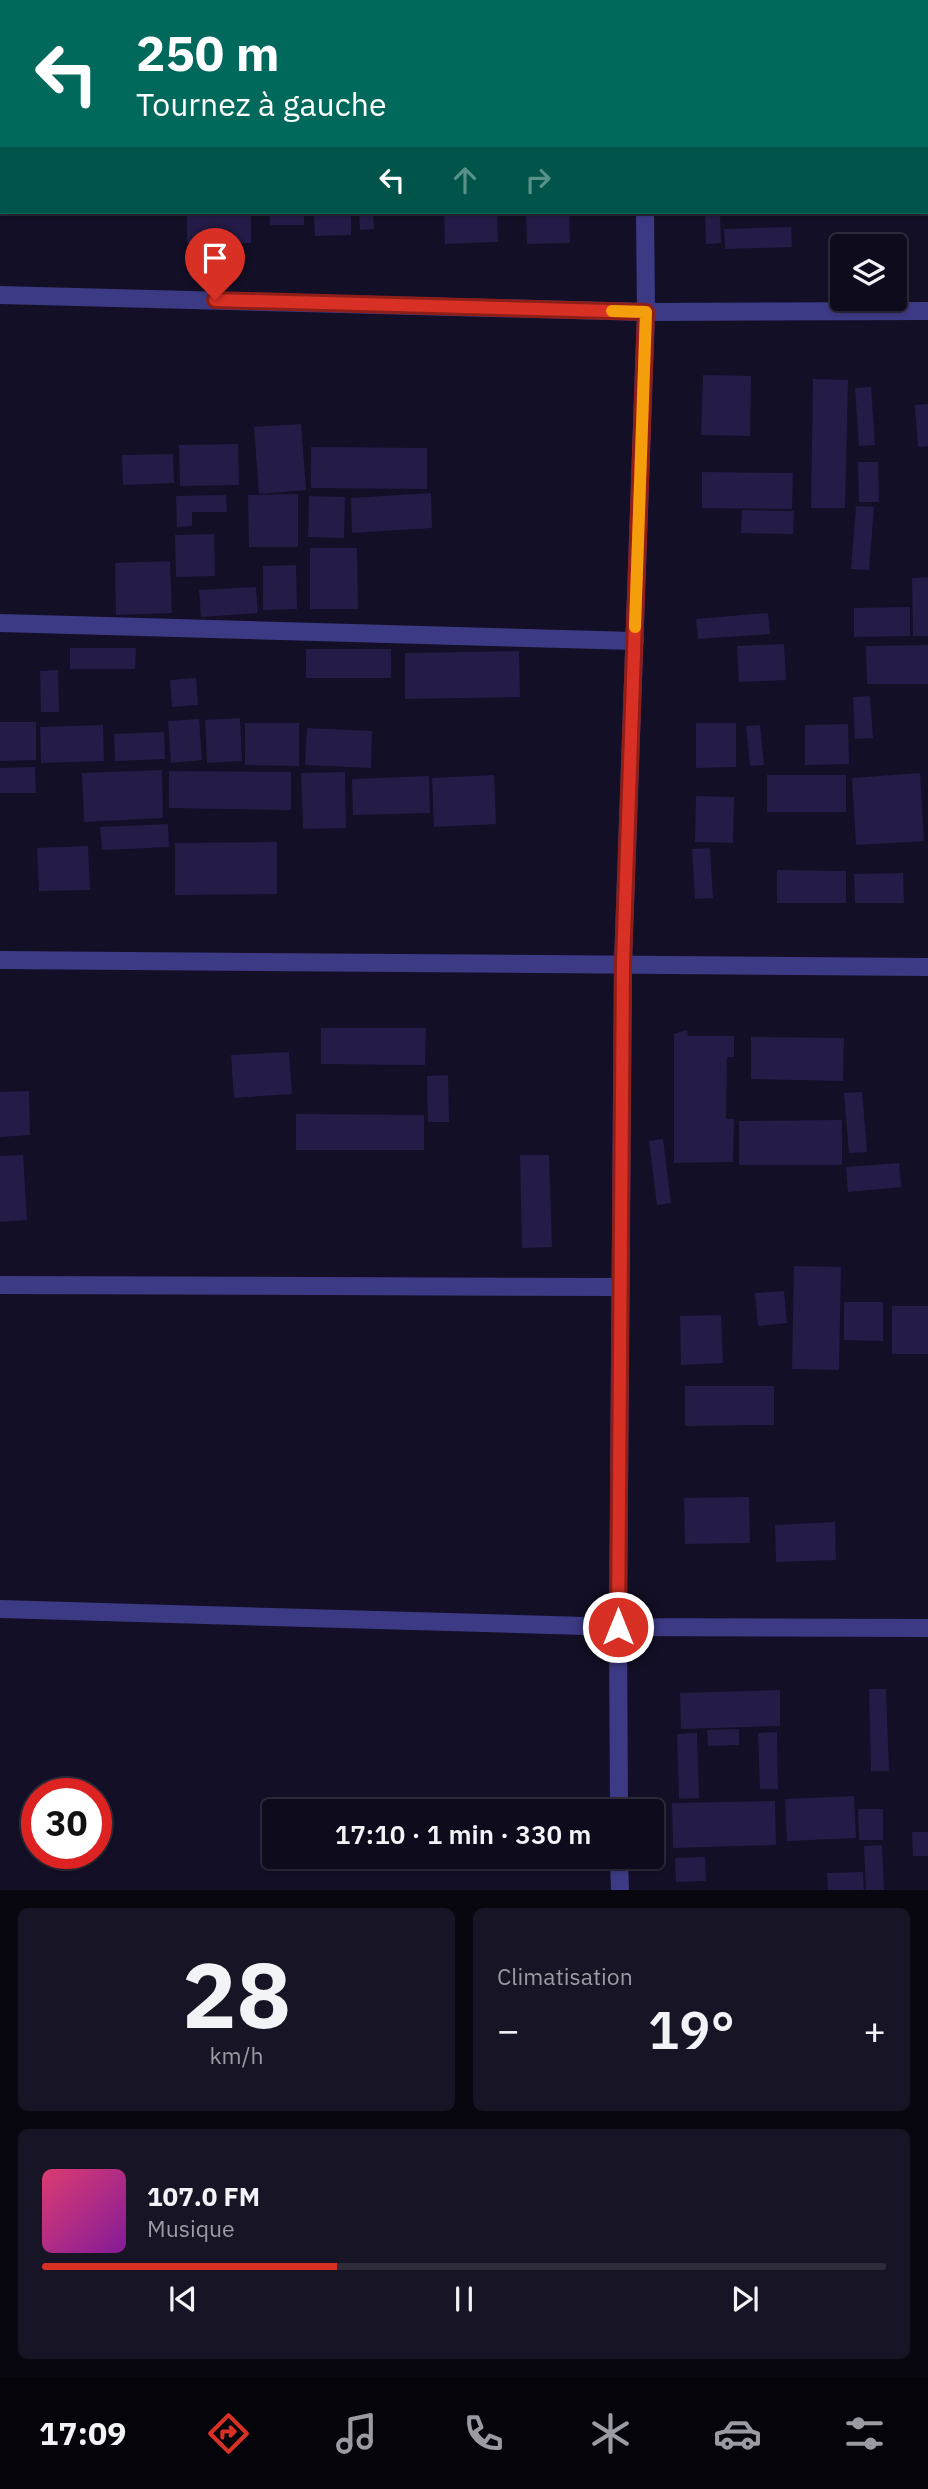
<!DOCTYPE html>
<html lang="fr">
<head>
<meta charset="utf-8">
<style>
  :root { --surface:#0e0b1c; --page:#171425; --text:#f1f3f6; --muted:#9b9ba3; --line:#2e2b3b; --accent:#d93025 }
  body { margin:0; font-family:"IBM Plex Sans",sans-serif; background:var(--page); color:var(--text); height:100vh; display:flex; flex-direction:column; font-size:26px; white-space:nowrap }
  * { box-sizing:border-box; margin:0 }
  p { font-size:23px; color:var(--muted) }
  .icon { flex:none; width:38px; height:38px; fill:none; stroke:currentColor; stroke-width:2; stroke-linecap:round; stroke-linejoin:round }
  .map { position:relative; height:1890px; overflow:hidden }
  .sheet { display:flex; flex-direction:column; gap:18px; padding:18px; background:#08060f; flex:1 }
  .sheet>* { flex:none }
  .hud { position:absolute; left:0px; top:0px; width:929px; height:214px; box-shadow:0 2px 5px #0004,0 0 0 2px var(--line); background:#00695c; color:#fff; overflow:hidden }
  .tools { position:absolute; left:830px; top:234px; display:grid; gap:14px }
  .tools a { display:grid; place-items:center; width:77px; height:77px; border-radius:7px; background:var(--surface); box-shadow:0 2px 5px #0004,0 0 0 2px var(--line); font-size:35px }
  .speed { position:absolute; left:21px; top:1778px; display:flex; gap:14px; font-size:35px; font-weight:700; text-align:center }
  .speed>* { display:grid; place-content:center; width:91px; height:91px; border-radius:50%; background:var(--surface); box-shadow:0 2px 5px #0004,0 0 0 2px var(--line); line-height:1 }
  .speed .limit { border:10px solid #d22; background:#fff; color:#111 }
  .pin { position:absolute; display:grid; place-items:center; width:60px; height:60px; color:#fff; margin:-72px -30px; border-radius:50% 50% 50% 0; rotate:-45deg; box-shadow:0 0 7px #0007 }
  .pin .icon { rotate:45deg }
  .me { position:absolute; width:77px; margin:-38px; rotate:0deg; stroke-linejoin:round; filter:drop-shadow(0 0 5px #0008) }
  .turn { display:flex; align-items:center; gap:24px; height:147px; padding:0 21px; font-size:32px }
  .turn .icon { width:91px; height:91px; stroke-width:2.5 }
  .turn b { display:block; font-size:49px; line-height:60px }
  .lanes { display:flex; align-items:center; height:66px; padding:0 21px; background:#0003; justify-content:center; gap:35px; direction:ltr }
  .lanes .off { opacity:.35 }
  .big { font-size:52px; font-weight:600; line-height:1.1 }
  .sheet .card { flex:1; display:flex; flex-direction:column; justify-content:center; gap:10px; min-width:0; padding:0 24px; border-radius:10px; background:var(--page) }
  .sheet .dial { align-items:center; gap:0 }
  .dial b { font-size:91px; line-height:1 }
  .song { display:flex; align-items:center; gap:21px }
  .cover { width:84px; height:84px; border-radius:10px; background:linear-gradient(135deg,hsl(340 70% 55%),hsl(290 70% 35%)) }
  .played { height:7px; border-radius:4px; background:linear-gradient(90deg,var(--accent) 35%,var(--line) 35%) }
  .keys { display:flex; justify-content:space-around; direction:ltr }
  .heat { display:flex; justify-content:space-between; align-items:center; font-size:38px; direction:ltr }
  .sheet .tiles { flex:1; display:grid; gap:18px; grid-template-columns:1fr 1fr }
  .card:last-child { grid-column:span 2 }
  .trip { position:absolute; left:262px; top:1799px; width:402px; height:70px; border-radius:7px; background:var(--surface); box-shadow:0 2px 5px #0004,0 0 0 2px var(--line); font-weight:600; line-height:70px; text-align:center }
  .tab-bar { display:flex; height:112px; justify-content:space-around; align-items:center; background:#06040b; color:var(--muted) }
  .tab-bar .icon { width:49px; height:49px }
  .tab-bar .selected { color:var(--accent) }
  .tab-bar b { font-size:32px; color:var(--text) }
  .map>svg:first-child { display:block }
  .building { fill:#241b47 }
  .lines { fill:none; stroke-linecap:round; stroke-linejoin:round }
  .street { stroke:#3d3a85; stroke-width:18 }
  .route-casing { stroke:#8d1f18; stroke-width:18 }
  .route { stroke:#d93025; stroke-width:12 }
  .slow { stroke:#f59e0b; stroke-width:12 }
</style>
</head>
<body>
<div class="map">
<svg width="928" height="1891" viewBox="0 0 928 1891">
  <rect width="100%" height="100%" fill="#130f26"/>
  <g class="building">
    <rect x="187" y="212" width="64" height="31"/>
    <rect x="270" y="212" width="34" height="13"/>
    <polygon points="314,212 351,212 351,235 315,236"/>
    <polygon points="359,212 373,212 374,229 360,230"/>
    <polygon points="444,212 497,212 498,242 445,244"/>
    <polygon points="526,212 569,212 570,243 527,244"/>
    <polygon points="705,212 720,212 721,243 706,244"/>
    <polygon points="791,227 792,247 725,249 724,229"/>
    <polygon points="703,375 751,376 750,436 701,435"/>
    <polygon points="813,379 848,380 845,508 811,508"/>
    <polygon points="871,387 875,445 859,446 855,388"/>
    <polygon points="928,404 928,446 918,447 915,405"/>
    <polygon points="301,424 306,490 259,494 254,427"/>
    <polygon points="238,444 239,485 180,486 179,445"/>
    <polygon points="311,447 427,448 427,489 311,488"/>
    <polygon points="173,454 174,483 123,485 122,455"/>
    <polygon points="858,462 878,462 879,502 859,502"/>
    <polygon points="702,472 793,473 792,509 702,508"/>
    <polygon points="431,493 432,528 352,533 351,498"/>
    <polygon points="298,494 298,547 249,547 248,495"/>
    <polygon points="226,495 227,512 192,512 192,526 177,527 176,496"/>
    <polygon points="309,496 345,497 344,538 308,537"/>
    <polygon points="856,506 874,507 869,570 851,569"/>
    <polygon points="742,510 794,511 793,534 741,533"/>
    <polygon points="214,534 215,576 176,577 175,535"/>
    <polygon points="310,548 357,548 358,609 310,609"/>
    <polygon points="170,561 172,613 116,615 115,563"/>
    <polygon points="296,565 297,609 263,610 263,566"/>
    <polygon points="928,577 928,636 913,636 912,578"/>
    <polygon points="256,587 258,613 201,617 199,590"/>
    <polygon points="910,607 910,636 854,637 854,608"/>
    <polygon points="768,613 770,634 698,639 696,619"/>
    <polygon points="784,644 786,680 739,682 737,646"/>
    <polygon points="928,645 928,684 867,684 866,646"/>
    <polygon points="70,648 136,648 135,669 70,669"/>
    <rect x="306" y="649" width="85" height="29"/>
    <polygon points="519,651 520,697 405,699 405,653"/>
    <polygon points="58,670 59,712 41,712 40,671"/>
    <polygon points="196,678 198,705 172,707 170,680"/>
    <polygon points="870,696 873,738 855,739 853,697"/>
    <polygon points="240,718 242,761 207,763 205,720"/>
    <polygon points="199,719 202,760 171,763 168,721"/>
    <polygon points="0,722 36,722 36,760 0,761"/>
    <polygon points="245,723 299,723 299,766 245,765"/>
    <polygon points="696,723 736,723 736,767 696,768"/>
    <polygon points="848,724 849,764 805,765 805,725"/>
    <polygon points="103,725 104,761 41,763 40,727"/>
    <polygon points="760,725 764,765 750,766 746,726"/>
    <polygon points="307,728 372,731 371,768 305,765"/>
    <polygon points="164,732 165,759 115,761 114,734"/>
    <polygon points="35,767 36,793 0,793 0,768"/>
    <polygon points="162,770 163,818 84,822 82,773"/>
    <polygon points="169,771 291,772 291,810 169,808"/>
    <polygon points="345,772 346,828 303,829 301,773"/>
    <polygon points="920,773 924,841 856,845 852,778"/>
    <polygon points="494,775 496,824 434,827 432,778"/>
    <rect x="767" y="775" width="79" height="37"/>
    <polygon points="429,776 430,813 353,815 352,779"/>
    <polygon points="696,796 734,797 733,843 695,842"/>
    <polygon points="168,824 169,847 102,850 100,827"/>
    <polygon points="277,842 277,894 175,895 175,843"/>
    <polygon points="88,846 90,890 39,891 37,848"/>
    <polygon points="710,848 713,898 695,899 692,849"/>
    <polygon points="777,870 846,871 846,903 777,903"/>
    <polygon points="903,873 904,903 855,903 854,874"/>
    <polygon points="321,1028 426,1028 425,1065 321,1064"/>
    <polygon points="687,1030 688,1036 734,1036 734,1057 727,1057 726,1119 734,1119 733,1162 674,1163 674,1034"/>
    <polygon points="751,1037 844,1038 843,1081 751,1079"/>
    <polygon points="289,1052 292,1094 234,1098 231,1055"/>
    <polygon points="448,1075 449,1122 428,1122 427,1076"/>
    <polygon points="29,1091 30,1135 0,1137 0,1092"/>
    <polygon points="862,1092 867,1152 849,1153 844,1093"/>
    <polygon points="296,1114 424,1115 424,1150 296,1150"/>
    <polygon points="842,1120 842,1165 739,1165 739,1121"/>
    <polygon points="663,1139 671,1203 657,1205 649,1141"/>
    <polygon points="23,1155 27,1220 0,1222 0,1156"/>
    <polygon points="520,1155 549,1155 552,1247 522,1248"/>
    <polygon points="899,1163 901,1187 848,1192 846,1167"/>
    <polygon points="794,1266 841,1267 839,1370 792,1369"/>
    <polygon points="784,1291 787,1323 758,1326 755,1293"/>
    <polygon points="844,1302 883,1302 883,1341 844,1340"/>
    <rect x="892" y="1306" width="36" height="48"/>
    <polygon points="721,1315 723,1363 681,1365 680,1316"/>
    <polygon points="685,1386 774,1386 774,1425 685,1426"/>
    <polygon points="749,1497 750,1543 685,1544 684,1498"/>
    <polygon points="835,1522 836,1560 776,1562 775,1525"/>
    <polygon points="869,1689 886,1689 889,1771 871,1771"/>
    <polygon points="780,1690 780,1726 681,1729 680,1693"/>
    <polygon points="739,1729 739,1745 708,1746 707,1730"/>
    <polygon points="777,1732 778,1789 760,1789 758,1733"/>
    <polygon points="697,1733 699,1798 679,1799 677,1734"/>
    <polygon points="854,1796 856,1838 787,1841 785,1799"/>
    <polygon points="775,1801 776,1845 673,1848 672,1803"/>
    <polygon points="858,1809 883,1809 883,1840 859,1840"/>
    <polygon points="912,1832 928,1832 928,1856 913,1856"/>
    <polygon points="882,1845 884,1891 866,1891 864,1846"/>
    <polygon points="705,1857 706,1881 676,1882 675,1858"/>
    <polygon points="863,1872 864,1891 828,1891 827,1873"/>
  </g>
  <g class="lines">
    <g class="street">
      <polyline points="644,0 644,2"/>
      <polyline points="0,295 646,312 928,311"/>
      <polyline points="0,623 635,641"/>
      <polyline points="0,960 928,967"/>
      <polyline points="0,1285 619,1287"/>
      <polyline points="0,1609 618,1627 928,1628"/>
      <polyline points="619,1811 618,1627 623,963 646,312 645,212"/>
      <polyline points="619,1857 620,1891"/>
    </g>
  </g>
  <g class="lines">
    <g class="route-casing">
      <polyline id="route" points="215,300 646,312 623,963 618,1627"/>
    </g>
    <use href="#route" class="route"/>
    <polyline class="slow" points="612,311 646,312 635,627"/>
  </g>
</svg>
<div class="tools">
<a><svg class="icon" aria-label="layers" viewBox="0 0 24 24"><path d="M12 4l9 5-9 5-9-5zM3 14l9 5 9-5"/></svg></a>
</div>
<div class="speed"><div class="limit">30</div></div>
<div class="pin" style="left:215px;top:300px;background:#d93025"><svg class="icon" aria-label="arrive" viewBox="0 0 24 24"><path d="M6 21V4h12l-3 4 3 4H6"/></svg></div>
<svg class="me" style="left:618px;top:1627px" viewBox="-20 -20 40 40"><circle r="17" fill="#d93025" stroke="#fff" stroke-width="3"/><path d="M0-11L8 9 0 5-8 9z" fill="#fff"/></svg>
<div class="trip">17:10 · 1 min · 330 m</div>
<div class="hud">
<div class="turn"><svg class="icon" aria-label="left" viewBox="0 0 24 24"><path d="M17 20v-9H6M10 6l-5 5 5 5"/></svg><div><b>250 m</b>Tournez à gauche</div></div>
<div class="lanes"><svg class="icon" aria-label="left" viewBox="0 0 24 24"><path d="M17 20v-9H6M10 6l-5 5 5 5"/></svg><svg class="icon off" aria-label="ahead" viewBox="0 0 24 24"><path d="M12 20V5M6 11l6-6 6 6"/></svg><svg class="icon off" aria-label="right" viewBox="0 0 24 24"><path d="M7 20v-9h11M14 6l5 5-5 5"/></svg></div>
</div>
</div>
<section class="sheet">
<div class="tiles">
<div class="card dial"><b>28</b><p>km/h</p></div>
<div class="card"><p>Climatisation</p>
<div class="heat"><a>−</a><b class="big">19°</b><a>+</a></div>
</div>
<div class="card">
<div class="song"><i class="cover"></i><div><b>107.0 FM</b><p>Musique</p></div></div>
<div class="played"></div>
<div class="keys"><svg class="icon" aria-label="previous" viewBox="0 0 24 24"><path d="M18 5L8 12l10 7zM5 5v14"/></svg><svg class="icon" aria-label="pause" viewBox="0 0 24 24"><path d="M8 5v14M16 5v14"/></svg><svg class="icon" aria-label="next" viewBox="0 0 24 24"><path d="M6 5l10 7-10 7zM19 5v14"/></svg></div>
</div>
</div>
</section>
<nav class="tab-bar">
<b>17:09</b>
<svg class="icon selected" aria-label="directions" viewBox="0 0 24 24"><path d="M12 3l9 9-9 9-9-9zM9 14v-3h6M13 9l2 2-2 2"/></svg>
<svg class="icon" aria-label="music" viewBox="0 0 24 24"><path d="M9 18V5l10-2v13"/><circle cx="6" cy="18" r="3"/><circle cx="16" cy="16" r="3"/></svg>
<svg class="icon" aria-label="phone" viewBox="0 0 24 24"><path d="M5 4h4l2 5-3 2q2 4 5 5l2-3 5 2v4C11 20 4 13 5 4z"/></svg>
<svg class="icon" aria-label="climate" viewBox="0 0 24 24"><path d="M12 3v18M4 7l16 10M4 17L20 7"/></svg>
<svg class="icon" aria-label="car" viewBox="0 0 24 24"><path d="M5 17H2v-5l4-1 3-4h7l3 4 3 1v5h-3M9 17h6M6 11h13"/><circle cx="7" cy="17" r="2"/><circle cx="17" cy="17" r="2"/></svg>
<svg class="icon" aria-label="filters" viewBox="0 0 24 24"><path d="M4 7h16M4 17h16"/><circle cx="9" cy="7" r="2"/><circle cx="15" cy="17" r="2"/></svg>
</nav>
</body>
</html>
